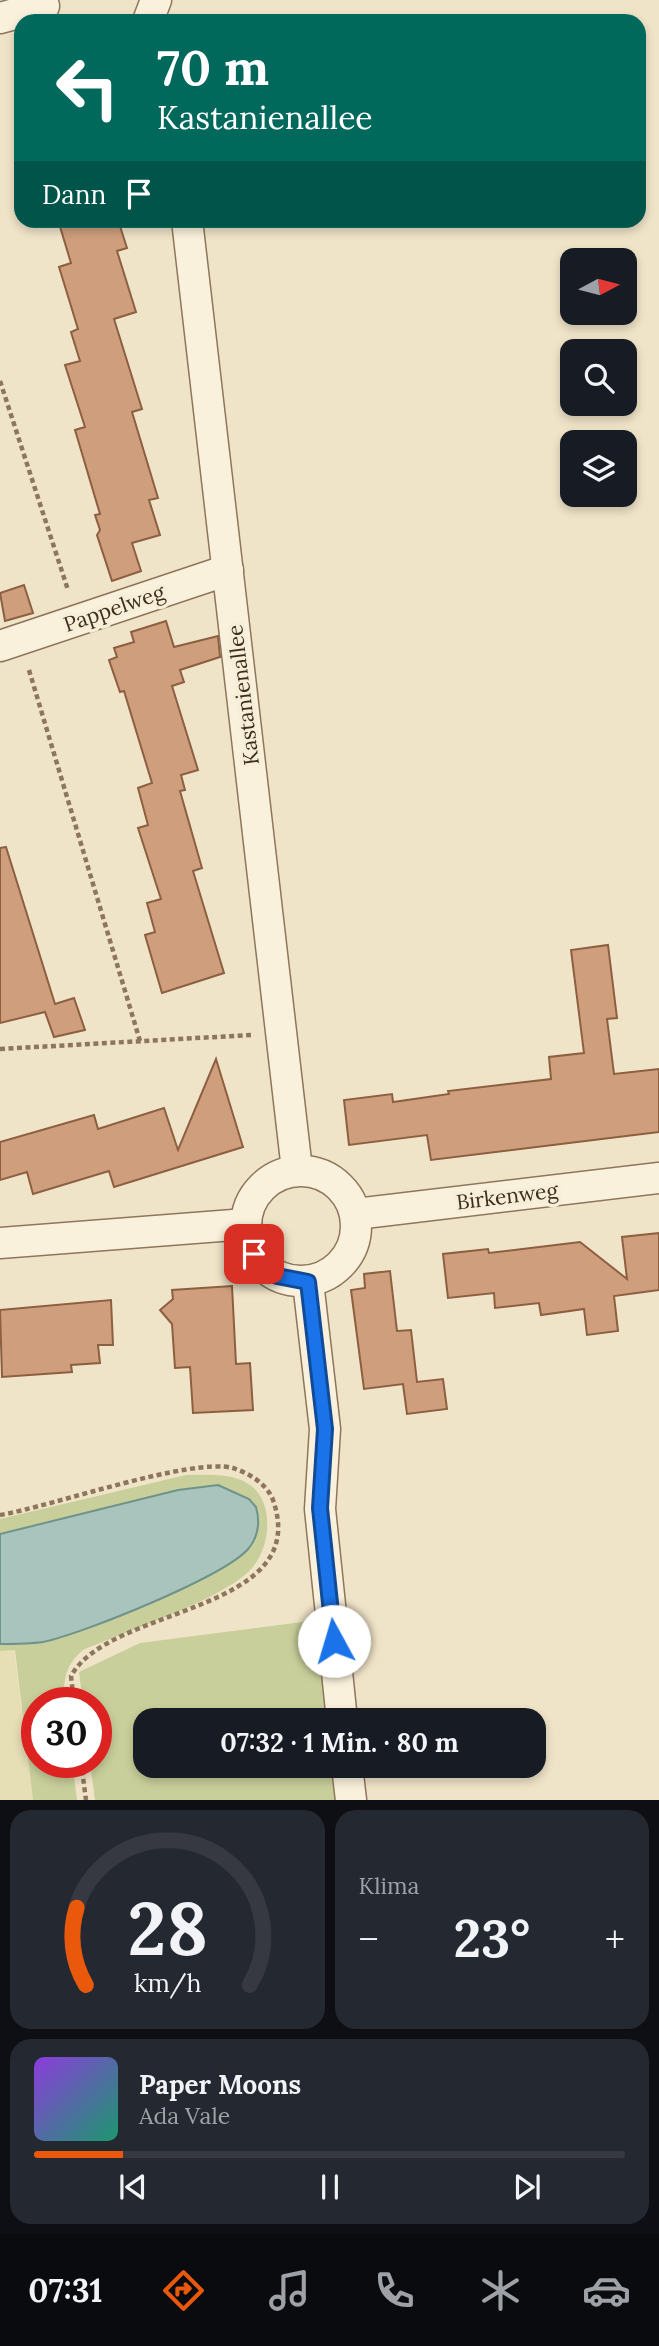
<!DOCTYPE html>
<html lang="de">
<head>
<meta charset="utf-8">
<style>
  :root { --surface:#171b24; --page:#242831; --text:#f1f3f6; --muted:#9ea1a6; --line:#363941; --accent:#ea580c }
  body { margin:0; font-family:Lora,serif; background:var(--page); color:var(--text); height:100vh; display:flex; flex-direction:column; font-size:26px; white-space:nowrap }
  * { box-sizing:border-box; margin:0 }
  p { font-size:23px; color:var(--muted) }
  .icon { flex:none; width:38px; height:38px; fill:none; stroke:currentColor; stroke-width:2; stroke-linecap:round; stroke-linejoin:round }
  .map { position:relative; height:1800px; overflow:hidden }
  .panel { display:flex; flex-direction:column; gap:10px; padding:10px; background:#0d0f14; flex:1 }
  .panel>* { flex:none }
  .hud { position:absolute; left:14px; top:14px; width:632px; height:214px; border-radius:21px; box-shadow:0 4px 10px #0003; background:#00695c; color:#fff; overflow:hidden }
  .needle { width:46px; rotate:83deg }
  .buttons { position:absolute; left:560px; top:248px; display:grid; gap:14px }
  .buttons a { display:grid; place-items:center; width:77px; height:77px; border-radius:14px; background:var(--surface); box-shadow:0 4px 10px #0003; font-size:35px }
  .speed { position:absolute; left:21px; top:1687px; display:flex; gap:14px; font-size:35px; font-weight:700; text-align:center }
  .speed>* { display:grid; place-content:center; width:91px; height:91px; border-radius:50%; background:var(--surface); box-shadow:0 4px 10px #0003; line-height:1 }
  .speed .limit { border:10px solid #d22; background:#fff; color:#111 }
  .pin { position:absolute; display:grid; place-items:center; width:60px; height:60px; color:#fff; margin:-30px; border-radius:14px; box-shadow:0 4px 10px #0006 }
  .me { position:absolute; width:77px; margin:-38px; rotate:354deg; stroke-linejoin:round; filter:drop-shadow(0 0 5px #0008) }
  .turn { display:flex; align-items:center; gap:24px; height:147px; padding:0 28px; font-size:32px }
  .turn .icon { width:91px; height:91px; stroke-width:2.5 }
  .turn b { display:block; font-size:49px; line-height:60px }
  .then { display:flex; align-items:center; height:66px; padding:0 28px; background:#0003; gap:14px; font-size:26px }
  .big { font-size:52px; font-weight:800; line-height:1.1 }
  .panel .card { flex:1; display:flex; flex-direction:column; justify-content:center; gap:10px; min-width:0; padding:0 24px; border-radius:21px; background:var(--page) }
  .panel .dial { align-items:center; gap:0 }
  .dial svg { height:182px; overflow:visible; fill:none; stroke:var(--line); stroke-width:7; stroke-linecap:round; text-anchor:middle }
  .dial text { fill:var(--text); stroke:none }
  .song { display:flex; align-items:center; gap:21px }
  .cover { width:84px; height:84px; border-radius:10px; background:linear-gradient(135deg,hsl(270 70% 55%),hsl(160 70% 35%)) }
  .played { height:7px; border-radius:4px; background:linear-gradient(90deg,var(--accent) 15%,var(--line) 15%) }
  .keys { display:flex; justify-content:space-around; direction:ltr }
  .heat { display:flex; justify-content:space-between; align-items:center; font-size:38px; direction:ltr }
  .panel .tiles { flex:1; display:grid; gap:10px; grid-template-columns:1fr 1fr }
  .card:last-child { grid-column:span 2 }
  .trip { position:absolute; left:133px; top:1708px; width:413px; height:70px; border-radius:21px; background:var(--surface); box-shadow:0 4px 10px #0003; font-weight:800; line-height:70px; text-align:center }
  .tabs { display:flex; height:112px; justify-content:space-around; align-items:center; background:#090b0e; color:var(--muted) }
  .tabs .icon { width:49px; height:49px }
  .tabs .on { color:var(--accent) }
  .tabs b { font-size:32px; color:var(--text) }
  .map>svg:first-child { display:block }
  .farmland { fill:#e6deb5 }
  .green { fill:#c9cf9b }
  .water { fill:#a9c4bc; stroke:#6f938a; stroke-width:2 }
  .building { fill:#cf9f7d; stroke:#8d5f41; stroke-width:2 }
  .lines { fill:none; stroke-linecap:round; stroke-linejoin:round }
  .minor-casing { stroke:#8d765c; stroke-width:33 }
  .path { stroke:#8d765c; stroke-width:4.5; stroke-dasharray:5 3.5; stroke-linecap:butt }
  .minor { stroke:#faf1dc; stroke-width:30 }
  .route-casing { stroke:#114b97; stroke-width:18 }
  .route { stroke:#1a73e8; stroke-width:12 }
  .labels { text-anchor:middle; dominant-baseline:central; stroke-width:7; stroke-linejoin:round; paint-order:stroke }
  .street-label { font-size:21px; fill:#3d2e20; stroke:#f7eed8 }
</style>
</head>
<body>
<div class="map">
<svg width="659" height="1800" viewBox="0 0 659 1800">
  <rect width="100%" height="100%" fill="#f0e4c8"/>
  <polygon class="farmland" points="14,1650 33,1800 0,1800 0,1651"/>
  <g class="green">
    <path d="M186,1475C215,1475 252,1471 264,1504C272,1526 265,1558 247,1573C215,1602 125,1632 83,1650C66,1664 62,1681 65,1703H37V1762H72L77,1800H33L15,1650L0,1651V1519Z"/>
    <polygon points="317,1620 328,1720 145,1720 145,1766 332,1766 336,1800 95,1800 90,1762 96,1762 96,1703 83,1703 79,1672 140,1643"/>
  </g>
  <path class="water" d="M218,1485L249,1499L256,1507C260,1521 259,1535 249,1548C226,1576 82,1634 43,1642C29,1644 14,1644 0,1644V1534L178,1490Z"/>
  <g class="building">
    <polygon points="58,220 118,220 127,248 117,251 136,312 114,319 142,409 132,412 158,498 149,500 160,535 132,543 141,571 112,581 97,535 100,530 95,515 100,514 75,430 85,427 65,365 80,361 71,332 78,329 59,267 71,263"/>
    <polygon points="24,585 33,613 5,621 0,593"/>
    <polygon points="166,621 174,647 218,636 220,657 180,670 184,682 172,686 198,770 181,775 185,790 180,791 202,868 193,871 224,973 162,993 145,935 155,932 147,903 161,899 138,828 148,825 138,788 152,783 124,691 120,692 109,660 117,657 114,648 134,642 131,632"/>
    <polygon points="6,847 55,1004 74,998 85,1030 54,1037 45,1012 0,1023 0,848"/>
    <polygon points="608,945 617,1018 607,1019 614,1074 659,1069 659,1132 431,1160 427,1135 349,1145 344,1100 392,1094 393,1102 449,1094 448,1091 551,1079 549,1057 584,1053 571,950"/>
    <polygon points="216,1059 243,1147 114,1187 109,1171 33,1194 27,1172 0,1180 0,1142 94,1115 98,1129 164,1108 178,1150"/>
    <polygon points="659,1233 659,1290 614,1296 618,1331 587,1335 584,1309 541,1315 539,1303 495,1308 494,1293 448,1298 443,1254 488,1249 489,1253 580,1242 627,1279 622,1237"/>
    <polygon points="390,1271 397,1331 411,1330 417,1382 443,1379 447,1409 407,1414 403,1384 364,1389 351,1290 365,1288 364,1274"/>
    <polygon points="232,1286 236,1364 250,1363 253,1410 193,1413 190,1367 175,1368 172,1324 160,1310 173,1299 172,1290"/>
    <polygon points="111,1300 113,1345 98,1345 100,1363 71,1365 72,1372 2,1377 0,1310"/>
  </g>
  <g class="lines">
    <g class="minor-casing">
      <g id="minor">
        <polyline points="0,18 44,6"/>
        <polyline points="148,21 156,0"/>
        <polyline points="187,220 297,1170"/>
        <polyline points="0,646 228,570"/>
        <circle cx="301" cy="1226" r="55"/>
        <polyline points="356,1214 659,1178"/>
        <polyline points="0,1243 246,1224"/>
        <polyline points="308,1282 325,1429 320,1509 342,1720"/>
        <polyline points="347,1766 351,1800"/>
      </g>
    </g>
    <g class="path">
      <polyline points="0,381 68,590"/>
      <polyline points="29,670 140,1041"/>
      <polyline points="0,1049 251,1035"/>
      <path d="M0,1515C53,1506 191,1457 233,1468C249,1473 267,1484 273,1500C313,1614 110,1605 71,1676L74,1703"/>
      <polyline points="81,1762 86,1800"/>
    </g>
    <use href="#minor" class="minor"/>
  </g>
  <g class="lines">
    <g class="route-casing">
      <polyline id="route" points="254,1254 277,1276 308,1282 325,1429 320,1508 334,1641"/>
    </g>
    <use href="#route" class="route"/>
  </g>
  <g class="labels">
    <g class="street-label">
      <text transform="translate(114 608) rotate(-19)">Pappelweg</text>
      <text transform="translate(243 695) rotate(-97)">Kastanienallee</text>
      <text transform="translate(507 1196) rotate(-7)">Birkenweg</text>
    </g>
  </g>
</svg>
<div class="buttons">
<a><svg class="needle" viewBox="-14 -14 28 28"><path d="M0-13l5 13h-10z" fill="#e53935"/><path d="M0 13l5-13h-10z" fill="#9ea1a6"/></svg></a>
<a><svg class="icon" aria-label="search" viewBox="0 0 24 24"><circle cx="10" cy="10" r="6"/><path d="M15 15l6 6"/></svg></a>
<a><svg class="icon" aria-label="layers" viewBox="0 0 24 24"><path d="M12 4l9 5-9 5-9-5zM3 14l9 5 9-5"/></svg></a>
</div>
<div class="speed"><div class="limit">30</div></div>
<div class="pin" style="left:254px;top:1254px;background:#d93025"><svg class="icon" aria-label="arrive" viewBox="0 0 24 24"><path d="M6 21V4h12l-3 4 3 4H6"/></svg></div>
<svg class="me" style="left:334px;top:1641px" viewBox="-20 -20 40 40"><circle r="19" fill="#fff"/><path d="M0-13L10 11 0 6-10 11z" fill="#1a73e8"/></svg>
<div class="trip">07:32 · 1 Min. · 80 m</div>
<div class="hud">
<div class="turn"><svg class="icon" aria-label="left" viewBox="0 0 24 24"><path d="M17 20v-9H6M10 6l-5 5 5 5"/></svg><div><b>70 m</b>Kastanienallee</div></div>
<div class="then">Dann<svg class="icon" aria-label="arrive" viewBox="0 0 24 24"><path d="M6 21V4h12l-3 4 3 4H6"/></svg></div>
</div>
</div>
<section class="panel">
<div class="tiles">
<div class="card dial"><svg viewBox="0 0 100 80">
<path d="M14 69A42 42 0 1 1 86 69"/>
<path d="M14 69A42 42 0 0 1 10 35" stroke="#ea580c"/>
<text x="50" y="56" font-size="32" font-weight="700">28</text>
<text x="50" y="72" font-size="11">km/h</text>
</svg></div>
<div class="card"><p>Klima</p>
<div class="heat"><a>−</a><b class="big">23°</b><a>+</a></div>
</div>
<div class="card">
<div class="song"><i class="cover"></i><div><b>Paper Moons</b><p>Ada Vale</p></div></div>
<div class="played"></div>
<div class="keys"><svg class="icon" aria-label="previous" viewBox="0 0 24 24"><path d="M18 5L8 12l10 7zM5 5v14"/></svg><svg class="icon" aria-label="pause" viewBox="0 0 24 24"><path d="M8 5v14M16 5v14"/></svg><svg class="icon" aria-label="next" viewBox="0 0 24 24"><path d="M6 5l10 7-10 7zM19 5v14"/></svg></div>
</div>
</div>
</section>
<nav class="tabs">
<b>07:31</b>
<svg class="icon on" aria-label="directions" viewBox="0 0 24 24"><path d="M12 3l9 9-9 9-9-9zM9 14v-3h6M13 9l2 2-2 2"/></svg>
<svg class="icon" aria-label="music" viewBox="0 0 24 24"><path d="M9 18V5l10-2v13"/><circle cx="6" cy="18" r="3"/><circle cx="16" cy="16" r="3"/></svg>
<svg class="icon" aria-label="phone" viewBox="0 0 24 24"><path d="M5 4h4l2 5-3 2q2 4 5 5l2-3 5 2v4C11 20 4 13 5 4z"/></svg>
<svg class="icon" aria-label="climate" viewBox="0 0 24 24"><path d="M12 3v18M4 7l16 10M4 17L20 7"/></svg>
<svg class="icon" aria-label="car" viewBox="0 0 24 24"><path d="M5 17H2v-5l4-1 3-4h7l3 4 3 1v5h-3M9 17h6M6 11h13"/><circle cx="7" cy="17" r="2"/><circle cx="17" cy="17" r="2"/></svg>
</nav>
</body>
</html>
